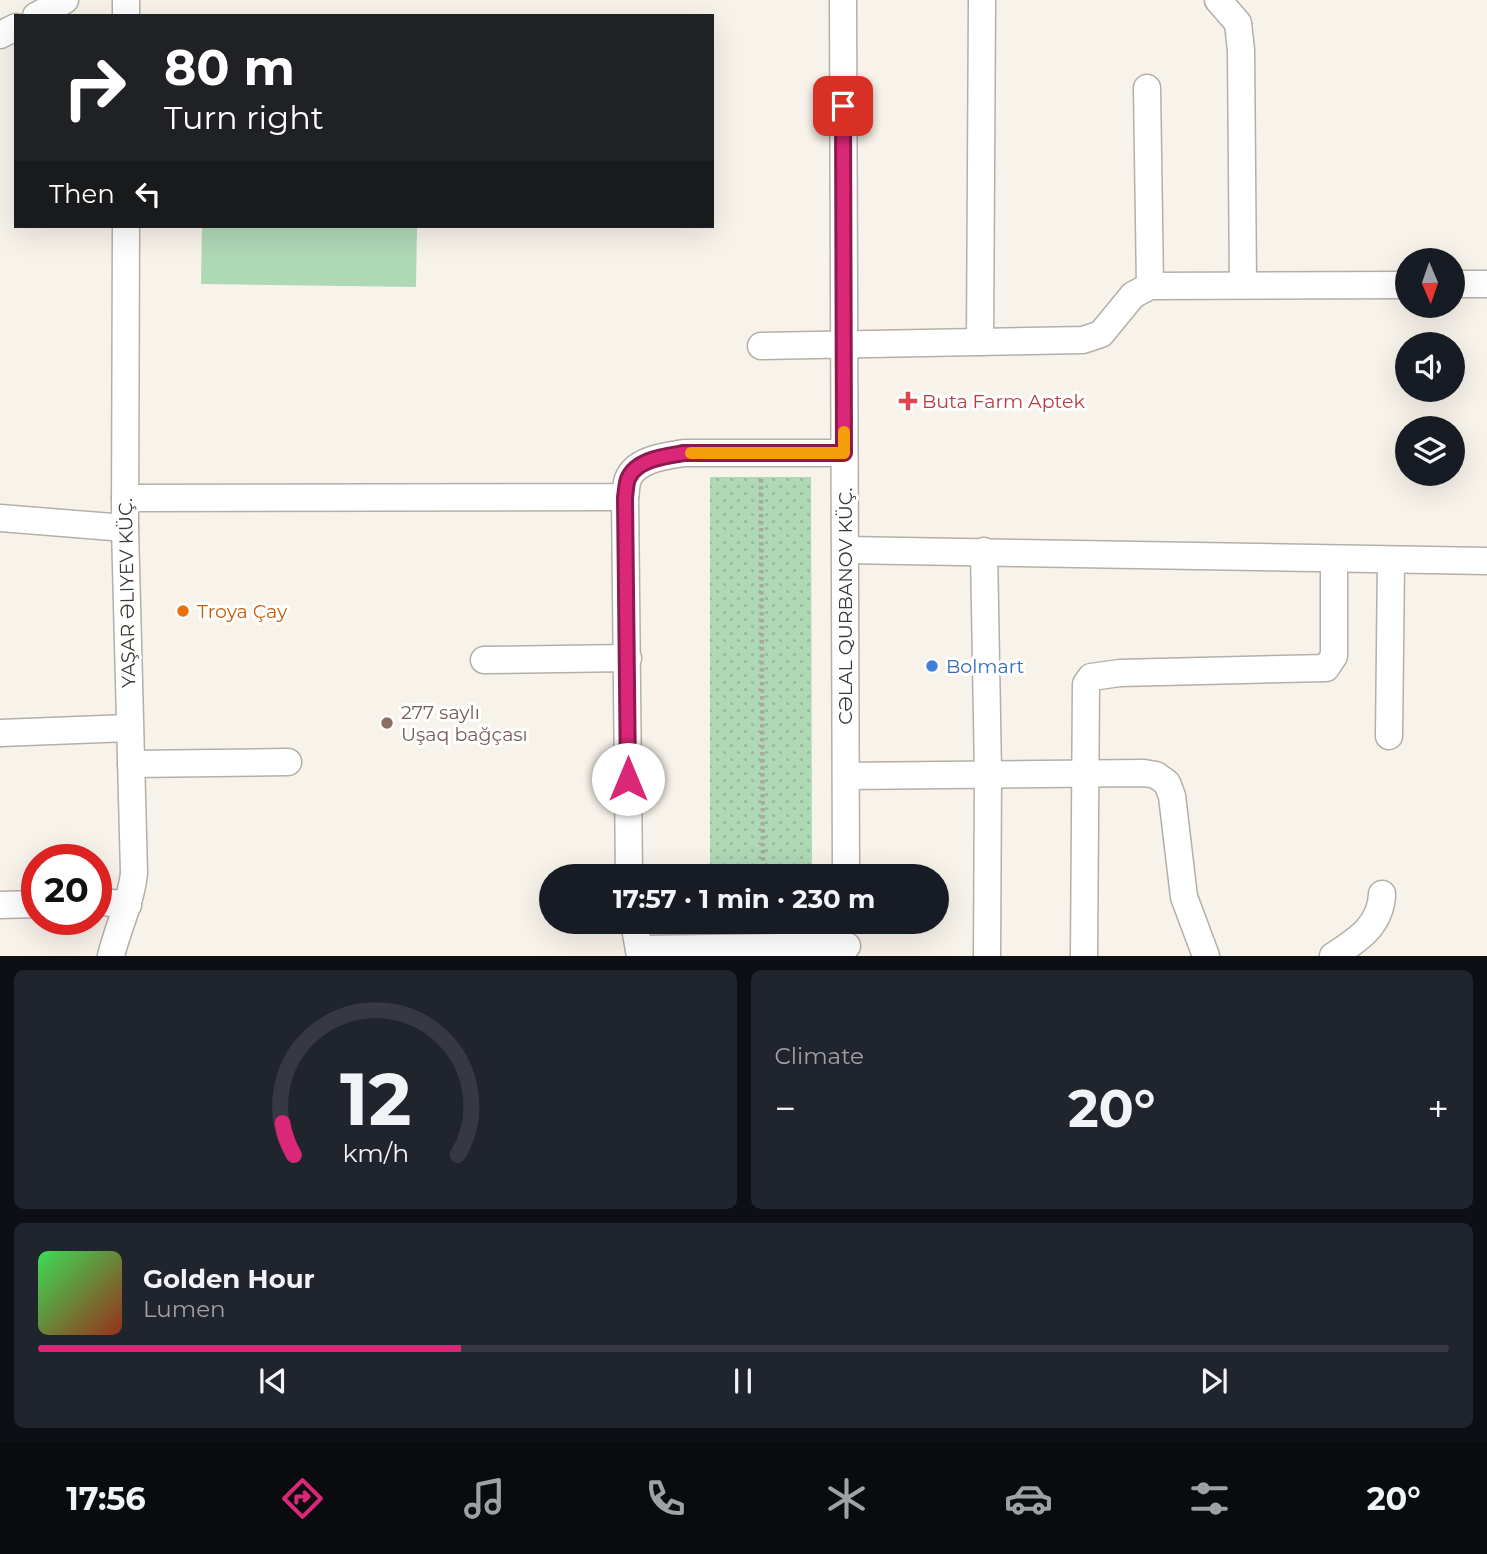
<!DOCTYPE html>
<html lang="en">
<head>
<meta charset="utf-8">
<style>
  :root { --surface:#171b24; --page:#20242c; --text:#f1f3f6; --muted:#9ea1a6; --line:#363941; --accent:#db2777 }
  body { margin:0; font-family:Montserrat,sans-serif; background:var(--page); color:var(--text); height:100vh; display:flex; flex-direction:column; font-size:26px; white-space:nowrap }
  * { box-sizing:border-box; margin:0 }
  p { font-size:23px; color:var(--muted) }
  .icon { flex:none; width:38px; height:38px; fill:none; stroke:currentColor; stroke-width:2; stroke-linecap:round; stroke-linejoin:round }
  .map { position:relative; height:956px; overflow:hidden }
  .drawer { display:flex; flex-direction:column; gap:14px; padding:14px; background:#0d0f14; flex:1 }
  .drawer>* { flex:none }
  .banner { position:absolute; left:14px; top:14px; width:700px; height:214px; border-radius:0px; box-shadow:0 7px 28px #0002; background:#202124; color:#fff; overflow:hidden }
  .needle { width:46px; rotate:178deg }
  .tools { position:absolute; left:1395px; top:248px; display:grid; gap:14px }
  .tools a { display:grid; place-items:center; width:70px; height:70px; border-radius:50%; background:var(--surface); box-shadow:0 7px 28px #0002; font-size:35px }
  .speed { position:absolute; left:21px; top:844px; display:flex; gap:14px; font-size:35px; font-weight:700; text-align:center }
  .speed>* { display:grid; place-content:center; width:91px; height:91px; border-radius:50%; background:var(--surface); box-shadow:0 7px 28px #0002; line-height:1 }
  .speed .limit { border:10px solid #d22; background:#fff; color:#111 }
  .pin { position:absolute; display:grid; place-items:center; width:60px; height:60px; color:#fff; margin:-30px; border-radius:14px; box-shadow:0 4px 10px #0006 }
  .me { position:absolute; width:77px; margin:-38px; rotate:0deg; stroke-linejoin:round; filter:drop-shadow(0 0 5px #0008) }
  .turn { display:flex; align-items:center; gap:24px; height:147px; padding:0 35px; font-size:32px }
  .turn .icon { width:91px; height:91px; stroke-width:2.5 }
  .turn b { display:block; font-size:49px; line-height:60px }
  .then { display:flex; align-items:center; height:66px; padding:0 35px; background:#0003; gap:14px; font-size:26px }
  .big { font-size:52px; font-weight:700; line-height:1.1 }
  .drawer .widget { flex:1; display:flex; flex-direction:column; justify-content:center; gap:10px; min-width:0; padding:0 24px; border-radius:10px; background:var(--page) }
  .drawer .dial { align-items:center; gap:0 }
  .dial svg { height:182px; overflow:visible; fill:none; stroke:var(--line); stroke-width:7; stroke-linecap:round; text-anchor:middle }
  .dial text { fill:var(--text); stroke:none }
  .song { display:flex; align-items:center; gap:21px }
  .cover { width:84px; height:84px; border-radius:10px; background:linear-gradient(135deg,hsl(130 70% 55%),hsl(10 70% 35%)) }
  .played { height:7px; border-radius:4px; background:linear-gradient(90deg,var(--accent) 30%,var(--line) 30%) }
  .keys { display:flex; justify-content:space-around; direction:ltr }
  .heat { display:flex; justify-content:space-between; align-items:center; font-size:38px; direction:ltr }
  .drawer .tiles { flex:1; display:grid; gap:14px; grid-template-columns:1fr 1fr }
  .widget:last-child { grid-column:span 2 }
  .trip { position:absolute; left:539px; top:864px; width:410px; height:70px; border-radius:35px; background:var(--surface); box-shadow:0 7px 28px #0002; font-weight:700; line-height:70px; text-align:center }
  .dock { display:flex; height:112px; justify-content:space-around; align-items:center; background:#090b0e; color:var(--muted) }
  .dock .icon { width:49px; height:49px }
  .dock .active { color:var(--accent) }
  .dock b { font-size:32px; color:var(--text) }
  .map>svg:first-child { display:block }
  .park { fill:url(#park-dots) }
  .garden { fill:#afd8b5 }
  .lines { fill:none; stroke-linecap:round; stroke-linejoin:round }
  .minor-casing { stroke:#b4afa8; stroke-width:29 }
  .path { stroke:#aba7a1; stroke-width:4.5; stroke-dasharray:3.5 3.5; stroke-linecap:butt }
  .minor { stroke:#fff; stroke-width:26 }
  .route-casing { stroke:#8e194d; stroke-width:18 }
  .route { stroke:#db2777; stroke-width:12 }
  .slow { stroke:#f59e0b; stroke-width:12 }
  .health-dot { fill:#e0444e; stroke:#fff; stroke-width:2.5 }
  .food-dot { fill:#e8710a; stroke:#fff; stroke-width:2.5 }
  .shop-dot { fill:#3f7fe0; stroke:#fff; stroke-width:2.5 }
  .education-dot { fill:#8d6e63; stroke:#fff; stroke-width:2.5 }
  .labels { text-anchor:middle; dominant-baseline:central; stroke-width:6; stroke-linejoin:round; paint-order:stroke }
  .health-label { font-size:19px; fill:#be3a42; stroke:#fff; text-anchor:start }
  .street-label { font-size:19px; fill:#3b3936; stroke:#fff }
  .food-label { font-size:19px; fill:#c56008; stroke:#fff; text-anchor:start }
  .shop-label { font-size:19px; fill:#366cbe; stroke:#fff; text-anchor:start }
  .education-label { font-size:19px; fill:#785e54; stroke:#fff; text-anchor:start }
</style>
</head>
<body>
<div class="map">
<svg width="1487" height="956" viewBox="0 0 1487 956">
  <defs>
    <pattern id="park-dots" width="8" height="8" patternUnits="userSpaceOnUse" patternTransform="scale(1.75)"><rect width="8" height="8" fill="#afd8b5"/><path d="M2 2h.1M6 6h.1" fill="none" stroke="#97ba9c" stroke-width="1.8" stroke-linecap="round"/></pattern>
  </defs>
  <rect width="100%" height="100%" fill="#f7f2ea"/>
  <polygon class="park" points="710,477 811,477 812,877 710,877"/>
  <polygon class="garden" points="202,226 417,226 416,287 201,284"/>
  <g class="lines">
    <g class="minor-casing">
      <g id="minor">
        <polyline points="843,0 846,877"/>
        <polyline points="1218,0 1238,23 1241,50 1243,285"/>
        <polyline points="36,16 65,0"/>
        <polyline points="126,16 126,0"/>
        <polyline points="0,35 16,27"/>
        <polyline points="1147,88 1150,286"/>
        <polyline points="1452,284 1487,284"/>
        <polyline points="980,342 982,0"/>
        <polyline points="761,346 1083,340 1101,334 1133,295 1150,286 1407,285"/>
        <polyline points="625,497 629,877"/>
        <path d="M125,498L625,497C626,492 626,484 628,479C636,459 666,456 684,453H844"/>
        <polyline points="0,518 125,528"/>
        <polyline points="846,550 1487,561"/>
        <polyline points="984,551 988,773 987,956"/>
        <polyline points="484,660 628,658"/>
        <polyline points="0,733 129,728"/>
        <polyline points="1389,736 1391,561"/>
        <polyline points="131,764 288,762"/>
        <polyline points="846,776 1144,773 1156,775 1167,783 1172,796 1184,897 1206,956"/>
        <polyline points="96,901 128,905"/>
        <polyline points="0,905 37,904"/>
        <polyline points="634,922 640,956"/>
        <polyline points="639,949 847,946"/>
        <path d="M111,956C118,927 131,902 134,873L125,528L126,226"/>
        <polyline points="1084,956 1086,684 1091,677 1120,673 1326,668 1334,656 1334,559"/>
        <path d="M1333,956C1358,940 1381,925 1382,894"/>
      </g>
    </g>
    <polyline class="path" points="761,479 763,877"/>
    <use href="#minor" class="minor"/>
  </g>
  <g class="lines">
    <g class="route-casing">
      <path id="route" d="M628,779L625,497C626,492 626,484 628,479C636,459 666,456 684,453H844L843,106"/>
    </g>
    <use href="#route" class="route"/>
    <polyline class="slow" points="691,453 844,453 844,432"/>
  </g>
  <path class="health-dot" d="M904.5 390.5h7v7h7v7h-7v7h-7v-7h-7v-7h7z"/>
  <circle class="food-dot" cx="183" cy="611" r="7"/>
  <circle class="shop-dot" cx="932" cy="666" r="7"/>
  <circle class="education-dot" cx="387" cy="723" r="7"/>
  <g class="labels">
    <g class="health-label">
      <text x="922" y="401">Buta Farm Aptek</text>
    </g>
    <g class="street-label">
      <text transform="translate(127 593) rotate(-91)">YAŞAR ƏLIYEV KÜÇ.</text>
      <text transform="translate(845 606) rotate(-90)">CƏLAL QURBANOV KÜÇ.</text>
    </g>
    <g class="food-label">
      <text x="197" y="611">Troya Çay</text>
    </g>
    <g class="shop-label">
      <text x="946" y="666">Bolmart</text>
    </g>
    <g class="education-label">
      <text x="401" y="712">277 saylı<tspan x="401" dy="22">Uşaq bağçası</tspan></text>
    </g>
  </g>
</svg>
<div class="tools">
<a><svg class="needle" viewBox="-14 -14 28 28"><path d="M0-13l5 13h-10z" fill="#e53935"/><path d="M0 13l5-13h-10z" fill="#9ea1a6"/></svg></a>
<a><svg class="icon" aria-label="sound" viewBox="0 0 24 24"><path d="M4 9h4l5-4v14l-5-4H4zM17 9q2 3 0 6"/></svg></a>
<a><svg class="icon" aria-label="layers" viewBox="0 0 24 24"><path d="M12 4l9 5-9 5-9-5zM3 14l9 5 9-5"/></svg></a>
</div>
<div class="speed"><div class="limit">20</div></div>
<div class="pin" style="left:843px;top:106px;background:#d93025"><svg class="icon" aria-label="arrive" viewBox="0 0 24 24"><path d="M6 21V4h12l-3 4 3 4H6"/></svg></div>
<svg class="me" style="left:628px;top:779px" viewBox="-20 -20 40 40"><circle r="19" fill="#fff"/><path d="M0-13L10 11 0 6-10 11z" fill="#db2777"/></svg>
<div class="trip">17:57 · 1 min · 230 m</div>
<div class="banner">
<div class="turn"><svg class="icon" aria-label="right" viewBox="0 0 24 24"><path d="M7 20v-9h11M14 6l5 5-5 5"/></svg><div><b>80 m</b>Turn right</div></div>
<div class="then">Then<svg class="icon" aria-label="left" viewBox="0 0 24 24"><path d="M17 20v-9H6M10 6l-5 5 5 5"/></svg></div>
</div>
</div>
<section class="drawer">
<div class="tiles">
<div class="widget dial"><svg viewBox="0 0 100 80">
<path d="M14 69A42 42 0 1 1 86 69"/>
<path d="M14 69A42 42 0 0 1 9 55" stroke="#db2777"/>
<text x="50" y="56" font-size="32" font-weight="700">12</text>
<text x="50" y="72" font-size="11">km/h</text>
</svg></div>
<div class="widget"><p>Climate</p>
<div class="heat"><a>−</a><b class="big">20°</b><a>+</a></div>
</div>
<div class="widget">
<div class="song"><i class="cover"></i><div><b>Golden Hour</b><p>Lumen</p></div></div>
<div class="played"></div>
<div class="keys"><svg class="icon" aria-label="previous" viewBox="0 0 24 24"><path d="M18 5L8 12l10 7zM5 5v14"/></svg><svg class="icon" aria-label="pause" viewBox="0 0 24 24"><path d="M8 5v14M16 5v14"/></svg><svg class="icon" aria-label="next" viewBox="0 0 24 24"><path d="M6 5l10 7-10 7zM19 5v14"/></svg></div>
</div>
</div>
</section>
<nav class="dock">
<b>17:56</b>
<svg class="icon active" aria-label="directions" viewBox="0 0 24 24"><path d="M12 3l9 9-9 9-9-9zM9 14v-3h6M13 9l2 2-2 2"/></svg>
<svg class="icon" aria-label="music" viewBox="0 0 24 24"><path d="M9 18V5l10-2v13"/><circle cx="6" cy="18" r="3"/><circle cx="16" cy="16" r="3"/></svg>
<svg class="icon" aria-label="phone" viewBox="0 0 24 24"><path d="M5 4h4l2 5-3 2q2 4 5 5l2-3 5 2v4C11 20 4 13 5 4z"/></svg>
<svg class="icon" aria-label="climate" viewBox="0 0 24 24"><path d="M12 3v18M4 7l16 10M4 17L20 7"/></svg>
<svg class="icon" aria-label="car" viewBox="0 0 24 24"><path d="M5 17H2v-5l4-1 3-4h7l3 4 3 1v5h-3M9 17h6M6 11h13"/><circle cx="7" cy="17" r="2"/><circle cx="17" cy="17" r="2"/></svg>
<svg class="icon" aria-label="filters" viewBox="0 0 24 24"><path d="M4 7h16M4 17h16"/><circle cx="9" cy="7" r="2"/><circle cx="15" cy="17" r="2"/></svg>
<b>20°</b>
</nav>
</body>
</html>
